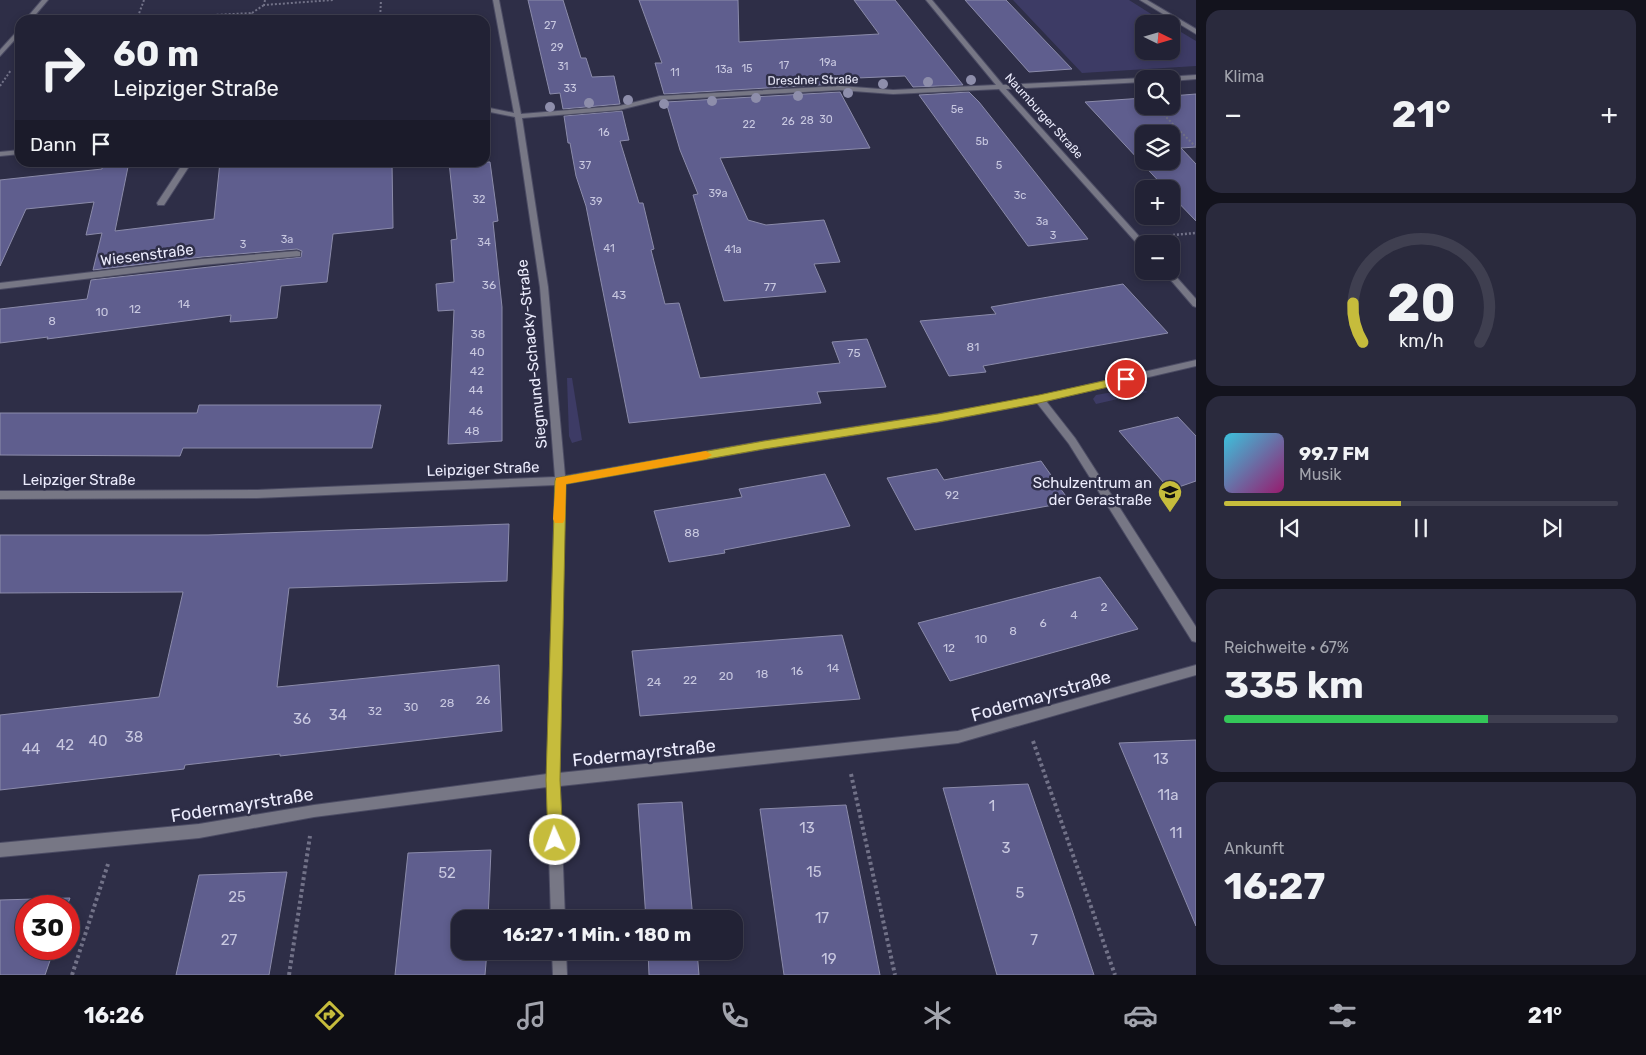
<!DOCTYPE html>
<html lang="de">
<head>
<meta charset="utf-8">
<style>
  :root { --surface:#222235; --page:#2a2a3d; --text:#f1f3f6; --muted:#a2a4ad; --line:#3f3f50; --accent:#c6bc3c }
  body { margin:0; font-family:Rubik,sans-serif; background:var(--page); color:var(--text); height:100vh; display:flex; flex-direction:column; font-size:19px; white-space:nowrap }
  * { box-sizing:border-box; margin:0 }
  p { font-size:16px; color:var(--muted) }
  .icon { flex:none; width:28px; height:28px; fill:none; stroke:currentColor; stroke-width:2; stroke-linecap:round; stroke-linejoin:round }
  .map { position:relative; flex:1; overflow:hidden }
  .details { display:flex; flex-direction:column; gap:10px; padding:10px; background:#13131d; width:450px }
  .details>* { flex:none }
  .guide { position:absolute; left:15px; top:15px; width:475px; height:152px; border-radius:15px; box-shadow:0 2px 8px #0003,0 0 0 1px var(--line); background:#222235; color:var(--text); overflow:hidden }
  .needle { width:32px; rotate:95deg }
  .fabs { position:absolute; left:1135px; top:15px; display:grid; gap:10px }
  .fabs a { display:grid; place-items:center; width:45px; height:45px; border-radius:10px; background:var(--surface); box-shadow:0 2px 8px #0003,0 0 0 1px var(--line); font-size:25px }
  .speed { position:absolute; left:15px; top:895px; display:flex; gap:10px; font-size:25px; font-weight:700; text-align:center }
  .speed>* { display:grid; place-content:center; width:65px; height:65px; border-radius:50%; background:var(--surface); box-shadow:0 2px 8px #0003,0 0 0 1px var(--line); line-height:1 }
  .speed .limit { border:8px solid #d22; background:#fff; color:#111 }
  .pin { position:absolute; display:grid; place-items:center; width:42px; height:42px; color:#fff; margin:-21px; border:2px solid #fff; border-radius:50%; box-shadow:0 1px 5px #0007 }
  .me { position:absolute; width:55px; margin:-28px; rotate:358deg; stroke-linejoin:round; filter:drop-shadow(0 0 4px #0008) }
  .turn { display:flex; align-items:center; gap:18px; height:105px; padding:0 15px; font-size:22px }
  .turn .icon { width:65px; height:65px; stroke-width:2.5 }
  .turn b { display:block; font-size:35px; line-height:42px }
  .then { display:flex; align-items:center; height:48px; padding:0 15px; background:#0003; gap:10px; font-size:19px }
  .big { font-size:38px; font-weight:700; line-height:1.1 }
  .details .widget { flex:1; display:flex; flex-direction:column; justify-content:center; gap:8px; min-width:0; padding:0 18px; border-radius:15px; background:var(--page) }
  .details .dial { align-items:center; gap:0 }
  .dial svg { height:130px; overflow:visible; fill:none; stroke:var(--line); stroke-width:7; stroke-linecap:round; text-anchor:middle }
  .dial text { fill:var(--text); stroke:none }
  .song { display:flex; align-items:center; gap:15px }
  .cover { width:60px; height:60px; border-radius:8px; background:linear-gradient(135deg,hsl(190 70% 55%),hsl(320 70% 35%)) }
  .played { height:5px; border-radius:2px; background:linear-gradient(90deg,var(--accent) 45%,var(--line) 45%) }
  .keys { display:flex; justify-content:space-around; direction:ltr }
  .heat { display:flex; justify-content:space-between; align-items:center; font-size:28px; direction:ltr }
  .charge { height:8px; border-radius:4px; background:linear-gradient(90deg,#34c759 67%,var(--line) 0) }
  .trip { position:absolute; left:451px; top:910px; width:292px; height:50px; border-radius:15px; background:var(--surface); box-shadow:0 2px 8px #0003,0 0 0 1px var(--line); font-weight:700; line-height:50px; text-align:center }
  .tab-bar { display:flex; height:80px; justify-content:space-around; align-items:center; background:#0e0e15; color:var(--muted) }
  .tab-bar .icon { width:35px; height:35px }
  .tab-bar .current { color:var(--accent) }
  .tab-bar b { font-size:22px; color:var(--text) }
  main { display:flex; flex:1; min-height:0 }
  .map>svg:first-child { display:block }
  .green { fill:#3d3b65 }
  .building { fill:#5f5e8e; stroke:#8b8baa; fill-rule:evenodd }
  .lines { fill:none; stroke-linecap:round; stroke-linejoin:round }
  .service-casing { stroke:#4c4c64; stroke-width:2 }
  .minor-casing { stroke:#4c4c64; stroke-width:2 }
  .tertiary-casing { stroke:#4c4c64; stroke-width:2 }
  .path-far2 { stroke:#727288; stroke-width:2; stroke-dasharray:2 2; stroke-linecap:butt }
  .path-far1 { stroke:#727288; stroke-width:2.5; stroke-dasharray:2 2; stroke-linecap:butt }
  .path { stroke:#727288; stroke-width:4; stroke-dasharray:3 3; stroke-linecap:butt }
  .service { fill:#777785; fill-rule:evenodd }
  .minor { fill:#777785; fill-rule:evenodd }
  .tertiary { fill:#777785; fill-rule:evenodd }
  .tree { fill:#8e8eab }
  .route { fill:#c6bc3c; stroke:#817a27 }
  .slow { fill:#f59e0b }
  .labels { text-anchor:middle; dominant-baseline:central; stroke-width:5; stroke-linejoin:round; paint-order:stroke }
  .far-number-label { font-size:11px; fill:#c8c8e0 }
  .far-street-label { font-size:12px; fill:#ebebfc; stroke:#2e2e47 }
  .number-label { font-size:12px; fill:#c8c8e0 }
  .street-label { font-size:15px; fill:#ebebfc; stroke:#2e2e47 }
  .poi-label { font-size:15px; fill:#ebebfc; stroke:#2e2e47; text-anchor:end }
  .near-number-label { font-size:15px; fill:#c8c8e0 }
  .near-street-label { font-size:18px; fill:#ebebfc; stroke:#2e2e47 }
</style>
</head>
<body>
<main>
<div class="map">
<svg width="1196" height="975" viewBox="0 0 1196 975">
  <rect width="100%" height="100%" fill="#2e2e47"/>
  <g class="green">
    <polygon points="1013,0 1129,0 1167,24 1144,24 1144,51 1171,51 1171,26 1196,41 1196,66 1082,73"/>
    <polygon points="567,378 572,378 582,440 572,443 569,436"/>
    <polygon points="1136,388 1148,392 1096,404 1093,399 1096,395"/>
  </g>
  <g class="building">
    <polygon points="528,0 563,0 581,58 586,58 592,77 614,76 620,104 563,109 560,93 550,94"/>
    <polygon points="639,0 738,0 739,42 879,34 854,0 895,0 963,85 913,87 905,76 833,79 836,84 664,94 655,63 662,63"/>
    <polygon points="965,0 1006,0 1072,69 1029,72"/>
    <polygon points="840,92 870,148 720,158 748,220 766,225 824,220 840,262 814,264 826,292 724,301 693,195 698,194 680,150 666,102"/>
    <polygon points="969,92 979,102 1088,239 1028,246 919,95"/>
    <path d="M1196,94V147L1181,148L1196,164V221L1171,195V189H1166L1085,102L1144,98V106H1171V96ZM1144,134H1171V161H1144Z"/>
    <polygon points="622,111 629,140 620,141 639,203 643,203 654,249 651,250 665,304 679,303 700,378 840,363 832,342 867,339 886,387 817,392 821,403 629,423 586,206 576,176 570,143 568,143 564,116"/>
    <polygon points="103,162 129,162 115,231 214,219 220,162 392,162 393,228 333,234 327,282 281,286 277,318 230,322 231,315 47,339 48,337 0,343 0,309 87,299 91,280 301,257 302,251 297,249 202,257 93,270 102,233 86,235 94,202 26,209 0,266 0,180 102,169"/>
    <polygon points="449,162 490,162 498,221 493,222 502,307 502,441 448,444 454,310 438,311 436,284 454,282 451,240 457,239"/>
    <polygon points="1123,284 1168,333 983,366 986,372 949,376 920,321 996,314 991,307"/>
    <polygon points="199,405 381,405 372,448 183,448 180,456 0,455 0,413 197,413"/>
    <polygon points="1178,417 1196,436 1196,481 1170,490 1119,431"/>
    <polygon points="1041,461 1070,502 915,530 887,478 937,469 944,480"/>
    <polygon points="825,474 850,526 724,550 725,553 669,562 654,511 742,497 739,489"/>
    <polygon points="509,524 507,581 289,588 277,687 499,665 502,731 280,756 280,754 185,765 184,769 0,790 0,715 159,697 183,592 0,593 0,535 208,535"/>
    <polygon points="1100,577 1138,629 950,681 918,623"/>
    <polygon points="842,635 860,699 640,716 632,651"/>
    <polygon points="1196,740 1196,926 1119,743"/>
    <polygon points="1028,784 1073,913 1094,975 997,975 943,788"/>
    <polygon points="682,802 693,919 646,919 638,804"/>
    <polygon points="846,805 880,975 784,975 760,809"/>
    <polygon points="491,850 488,919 460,919 460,951 487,951 485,975 395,975 408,853"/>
    <polygon points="287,872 269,975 176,975 199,875"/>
    <polygon points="70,898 67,906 26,906 26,949 54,949 45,975 0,975 0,900"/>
    <polygon points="648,951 697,951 699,975 649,975"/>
  </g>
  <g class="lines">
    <g class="service-casing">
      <polygon id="service" points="182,162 189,162 188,168 164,205 158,205 157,203 180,168"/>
    </g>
    <g class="minor-casing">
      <g id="minor">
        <polygon points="493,0 499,0 521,114 619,106 660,96 840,86 893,90 996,85 926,0 932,0 1003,85 1144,78 1146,79 1144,79 1144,82 1006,89 1146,244 1144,244 1144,248 1141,248 999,89 893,94 840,90 660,100 619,110 522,118 548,287 565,476 764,441 938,414 1039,396 1196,360 1196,366 1046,401 1075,438 1196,627 1196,642 1192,641 1069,444 1037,403 938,422 764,449 565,484 559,773 958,731 1196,665 1196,675 958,743 560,786 565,919 551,919 547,787 314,817 199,838 0,857 0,843 199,824 314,805 547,774 555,485 257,498 0,499 0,491 257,490 555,477 540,287 515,117 485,111 485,107 514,113"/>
        <polygon points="1140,0 1147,0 1196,29 1196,34"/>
        <polygon points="1196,75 1196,79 1171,81 1171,79 1163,79 1166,77"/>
        <polygon points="20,150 20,154 0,156 0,152"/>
        <polygon points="297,251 300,252 300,256 202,265 0,289 0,283 202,259"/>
        <polygon points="1163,271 1171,271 1196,299 1196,307 1193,306"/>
        <polygon points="552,951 566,951 567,975 553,975"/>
      </g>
    </g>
    <g class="tertiary-casing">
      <g id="tertiary">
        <polygon points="42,0 48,0 31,20 25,20"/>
        <polygon points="20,28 20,34 0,56 0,50"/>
      </g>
    </g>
    <g class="path-far2">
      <polyline points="144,0 137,19 252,13 250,20"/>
      <polyline points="265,0 264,5 333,0"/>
      <polyline points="252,13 264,5"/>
      <polyline points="380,20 381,0"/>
      <polyline points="0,86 11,70"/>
      <polyline points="1155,106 1196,147"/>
    </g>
    <polyline class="path-far1" points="1161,236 1196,233"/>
    <g class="path">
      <polyline points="1033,741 1115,975"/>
      <polyline points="851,774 895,975"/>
      <polyline points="72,975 108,864"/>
      <polyline points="289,975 310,836"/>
    </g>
    <use href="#service" class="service"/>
    <use href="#minor" class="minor"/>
    <use href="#tertiary" class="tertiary"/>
  </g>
  <g class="tree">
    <circle cx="971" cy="80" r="5"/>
    <circle cx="928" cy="82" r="5"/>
    <circle cx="883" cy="84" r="5"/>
    <circle cx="848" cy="93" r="5"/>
    <circle cx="798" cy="96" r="5"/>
    <circle cx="756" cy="98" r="5"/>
    <circle cx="628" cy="100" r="5"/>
    <circle cx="712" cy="101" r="5"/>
    <circle cx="589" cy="103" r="5"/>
    <circle cx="664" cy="104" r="5"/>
    <circle cx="550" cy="107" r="5"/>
  </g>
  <polygon class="route" points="1126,376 1130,377 1132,379 1130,382 1039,403 938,422 764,449 566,484 560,780 563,840 560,845 555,847 550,845 548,840 546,780 555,481 556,478 764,441 938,414 1039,395"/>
  <polygon class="slow" points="706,451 712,455 706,459 566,484 565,519 563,523 555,523 553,519 556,478"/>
  <defs>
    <g id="school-pin" transform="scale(1.25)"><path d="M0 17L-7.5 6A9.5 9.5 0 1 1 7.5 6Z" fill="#c6bc3c" stroke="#2e2e47"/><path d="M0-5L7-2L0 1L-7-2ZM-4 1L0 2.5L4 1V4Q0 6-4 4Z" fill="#111"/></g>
  </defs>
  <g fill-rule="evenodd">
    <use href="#school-pin" x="1170" y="492"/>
  </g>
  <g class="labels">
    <g class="far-number-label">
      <text x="550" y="25">27</text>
      <text x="557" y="47">29</text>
      <text x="828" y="62">19a</text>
      <text x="784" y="65">17</text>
      <text x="563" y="66">31</text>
      <text x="747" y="68">15</text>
      <text x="724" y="69">13a</text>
      <text x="675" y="72">11</text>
      <text x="570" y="88">33</text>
      <text x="957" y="109">5e</text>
      <text x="826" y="119">30</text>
      <text x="807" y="120">28</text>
      <text x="788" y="121">26</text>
      <text x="749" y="124">22</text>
      <text x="604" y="132">16</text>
      <text x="982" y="141">5b</text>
      <text x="585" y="165">37</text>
      <text x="999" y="165">5</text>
      <text x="718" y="193">39a</text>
      <text x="1020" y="195">3c</text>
      <text x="479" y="199">32</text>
      <text x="596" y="201">39</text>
      <text x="1042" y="221">3a</text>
      <text x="1053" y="235">3</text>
      <text x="287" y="239">3a</text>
      <text x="484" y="242">34</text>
      <text x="243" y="244">3</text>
      <text x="609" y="248">41</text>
      <text x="733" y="249">41a</text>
    </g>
    <g class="far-street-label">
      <text transform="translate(813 80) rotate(-1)">Dresdner Straße</text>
      <text transform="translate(1044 116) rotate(48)">Naumburger Straße</text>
    </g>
    <g class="number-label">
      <text x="489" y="285">36</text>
      <text x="770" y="287">77</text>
      <text x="619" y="295">43</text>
      <text x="184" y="304">14</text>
      <text x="135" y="309">12</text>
      <text x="102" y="312">10</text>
      <text x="52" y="321">8</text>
      <text x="478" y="334">38</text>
      <text x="973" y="347">81</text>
      <text x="477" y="352">40</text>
      <text x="854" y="353">75</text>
      <text x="477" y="371">42</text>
      <text x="476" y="390">44</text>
      <text x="476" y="411">46</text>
      <text x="472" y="431">48</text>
      <text x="952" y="495">92</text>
      <text x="692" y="533">88</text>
      <text x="1104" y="607">2</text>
      <text x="1074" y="615">4</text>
      <text x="1043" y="623">6</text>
      <text x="1013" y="631">8</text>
      <text x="981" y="639">10</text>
      <text x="949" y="648">12</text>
      <text x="833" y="668">14</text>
      <text x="797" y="671">16</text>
      <text x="762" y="674">18</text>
      <text x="726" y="676">20</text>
      <text x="690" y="680">22</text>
      <text x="654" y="682">24</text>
      <text x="483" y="700">26</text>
      <text x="447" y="703">28</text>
      <text x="411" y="707">30</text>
      <text x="375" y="711">32</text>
    </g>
    <g class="street-label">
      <text transform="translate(147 255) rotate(-7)">Wiesenstraße</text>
      <text transform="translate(532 354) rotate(-96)">Siegmund-Schacky-Straße</text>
      <text transform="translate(483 469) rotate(-2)">Leipziger Straße</text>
      <text x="79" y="480">Leipziger Straße</text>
    </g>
    <g class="poi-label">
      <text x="1152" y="483">Schulzentrum an<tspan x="1152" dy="17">der Gerastraße</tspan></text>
    </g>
    <g class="near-number-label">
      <text x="338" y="715">34</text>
      <text x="302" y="719">36</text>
      <text x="134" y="737">38</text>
      <text x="98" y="741">40</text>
      <text x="65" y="745">42</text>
      <text x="31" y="749">44</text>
      <text x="1161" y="759">13</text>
      <text x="1168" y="795">11a</text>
      <text x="992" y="806">1</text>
      <text x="807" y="828">13</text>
      <text x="1176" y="833">11</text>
      <text x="1006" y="848">3</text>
      <text x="814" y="872">15</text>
      <text x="447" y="873">52</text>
      <text x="1020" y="893">5</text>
      <text x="237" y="897">25</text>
      <text x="822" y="918">17</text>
      <text x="229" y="940">27</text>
      <text x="1034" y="940">7</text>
      <text x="829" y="959">19</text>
    </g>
    <g class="near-street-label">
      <text transform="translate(1041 696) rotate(-16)">Fodermayrstraße</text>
      <text transform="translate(644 753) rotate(-6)">Fodermayrstraße</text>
      <text transform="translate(242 805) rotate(-9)">Fodermayrstraße</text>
    </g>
  </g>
</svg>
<div class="fabs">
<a><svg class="needle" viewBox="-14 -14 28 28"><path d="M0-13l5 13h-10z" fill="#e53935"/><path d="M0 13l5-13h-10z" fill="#a2a4ad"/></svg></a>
<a><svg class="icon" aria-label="search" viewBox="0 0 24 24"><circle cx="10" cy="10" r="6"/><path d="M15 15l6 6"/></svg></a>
<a><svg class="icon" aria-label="layers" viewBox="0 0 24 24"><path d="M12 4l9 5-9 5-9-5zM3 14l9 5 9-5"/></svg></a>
<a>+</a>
<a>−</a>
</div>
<div class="speed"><div class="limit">30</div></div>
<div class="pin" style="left:1126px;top:379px;background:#d93025"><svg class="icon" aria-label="arrive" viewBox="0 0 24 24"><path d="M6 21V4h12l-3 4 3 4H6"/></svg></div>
<svg class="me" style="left:555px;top:840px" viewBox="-20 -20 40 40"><circle r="17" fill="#c6bc3c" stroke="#fff" stroke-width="3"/><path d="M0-11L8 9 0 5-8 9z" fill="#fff"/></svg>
<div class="trip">16:27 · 1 Min. · 180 m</div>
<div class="guide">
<div class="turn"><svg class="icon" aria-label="right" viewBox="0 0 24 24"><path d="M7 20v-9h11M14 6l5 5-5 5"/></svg><div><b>60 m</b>Leipziger Straße</div></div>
<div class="then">Dann<svg class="icon" aria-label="arrive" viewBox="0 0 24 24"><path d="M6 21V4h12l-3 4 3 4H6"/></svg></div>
</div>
</div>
<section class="details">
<div class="widget"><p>Klima</p>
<div class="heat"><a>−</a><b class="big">21°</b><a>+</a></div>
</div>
<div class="widget dial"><svg viewBox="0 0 100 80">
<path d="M14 69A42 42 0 1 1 86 69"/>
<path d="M14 69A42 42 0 0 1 8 45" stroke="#c6bc3c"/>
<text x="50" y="56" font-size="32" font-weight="700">20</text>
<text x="50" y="72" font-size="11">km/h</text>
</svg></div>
<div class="widget">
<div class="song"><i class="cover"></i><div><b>99.7 FM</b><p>Musik</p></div></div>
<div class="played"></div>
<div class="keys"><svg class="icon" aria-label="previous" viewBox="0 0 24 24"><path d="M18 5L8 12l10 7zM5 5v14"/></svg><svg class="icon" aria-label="pause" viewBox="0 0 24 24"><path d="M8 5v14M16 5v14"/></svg><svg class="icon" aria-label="next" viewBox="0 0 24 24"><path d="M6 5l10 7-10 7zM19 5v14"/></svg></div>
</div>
<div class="widget"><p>Reichweite · 67%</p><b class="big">335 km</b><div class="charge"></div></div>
<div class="widget"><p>Ankunft</p><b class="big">16:27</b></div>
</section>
</main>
<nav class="tab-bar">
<b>16:26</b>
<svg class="icon current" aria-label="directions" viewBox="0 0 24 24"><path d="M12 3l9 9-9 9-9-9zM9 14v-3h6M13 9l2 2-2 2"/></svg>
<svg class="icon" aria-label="music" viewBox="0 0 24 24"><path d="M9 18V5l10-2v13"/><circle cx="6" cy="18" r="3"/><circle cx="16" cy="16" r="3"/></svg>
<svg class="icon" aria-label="phone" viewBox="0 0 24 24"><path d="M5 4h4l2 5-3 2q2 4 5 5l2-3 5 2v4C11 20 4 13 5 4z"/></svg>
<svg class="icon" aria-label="climate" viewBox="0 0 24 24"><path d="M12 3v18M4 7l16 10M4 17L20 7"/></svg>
<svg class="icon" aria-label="car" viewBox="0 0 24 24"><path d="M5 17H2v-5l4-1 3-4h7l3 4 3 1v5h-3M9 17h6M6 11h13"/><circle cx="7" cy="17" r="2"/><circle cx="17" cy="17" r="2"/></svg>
<svg class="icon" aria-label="filters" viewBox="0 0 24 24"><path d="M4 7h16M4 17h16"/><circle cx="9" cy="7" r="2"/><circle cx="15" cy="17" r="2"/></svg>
<b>21°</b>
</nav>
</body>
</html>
